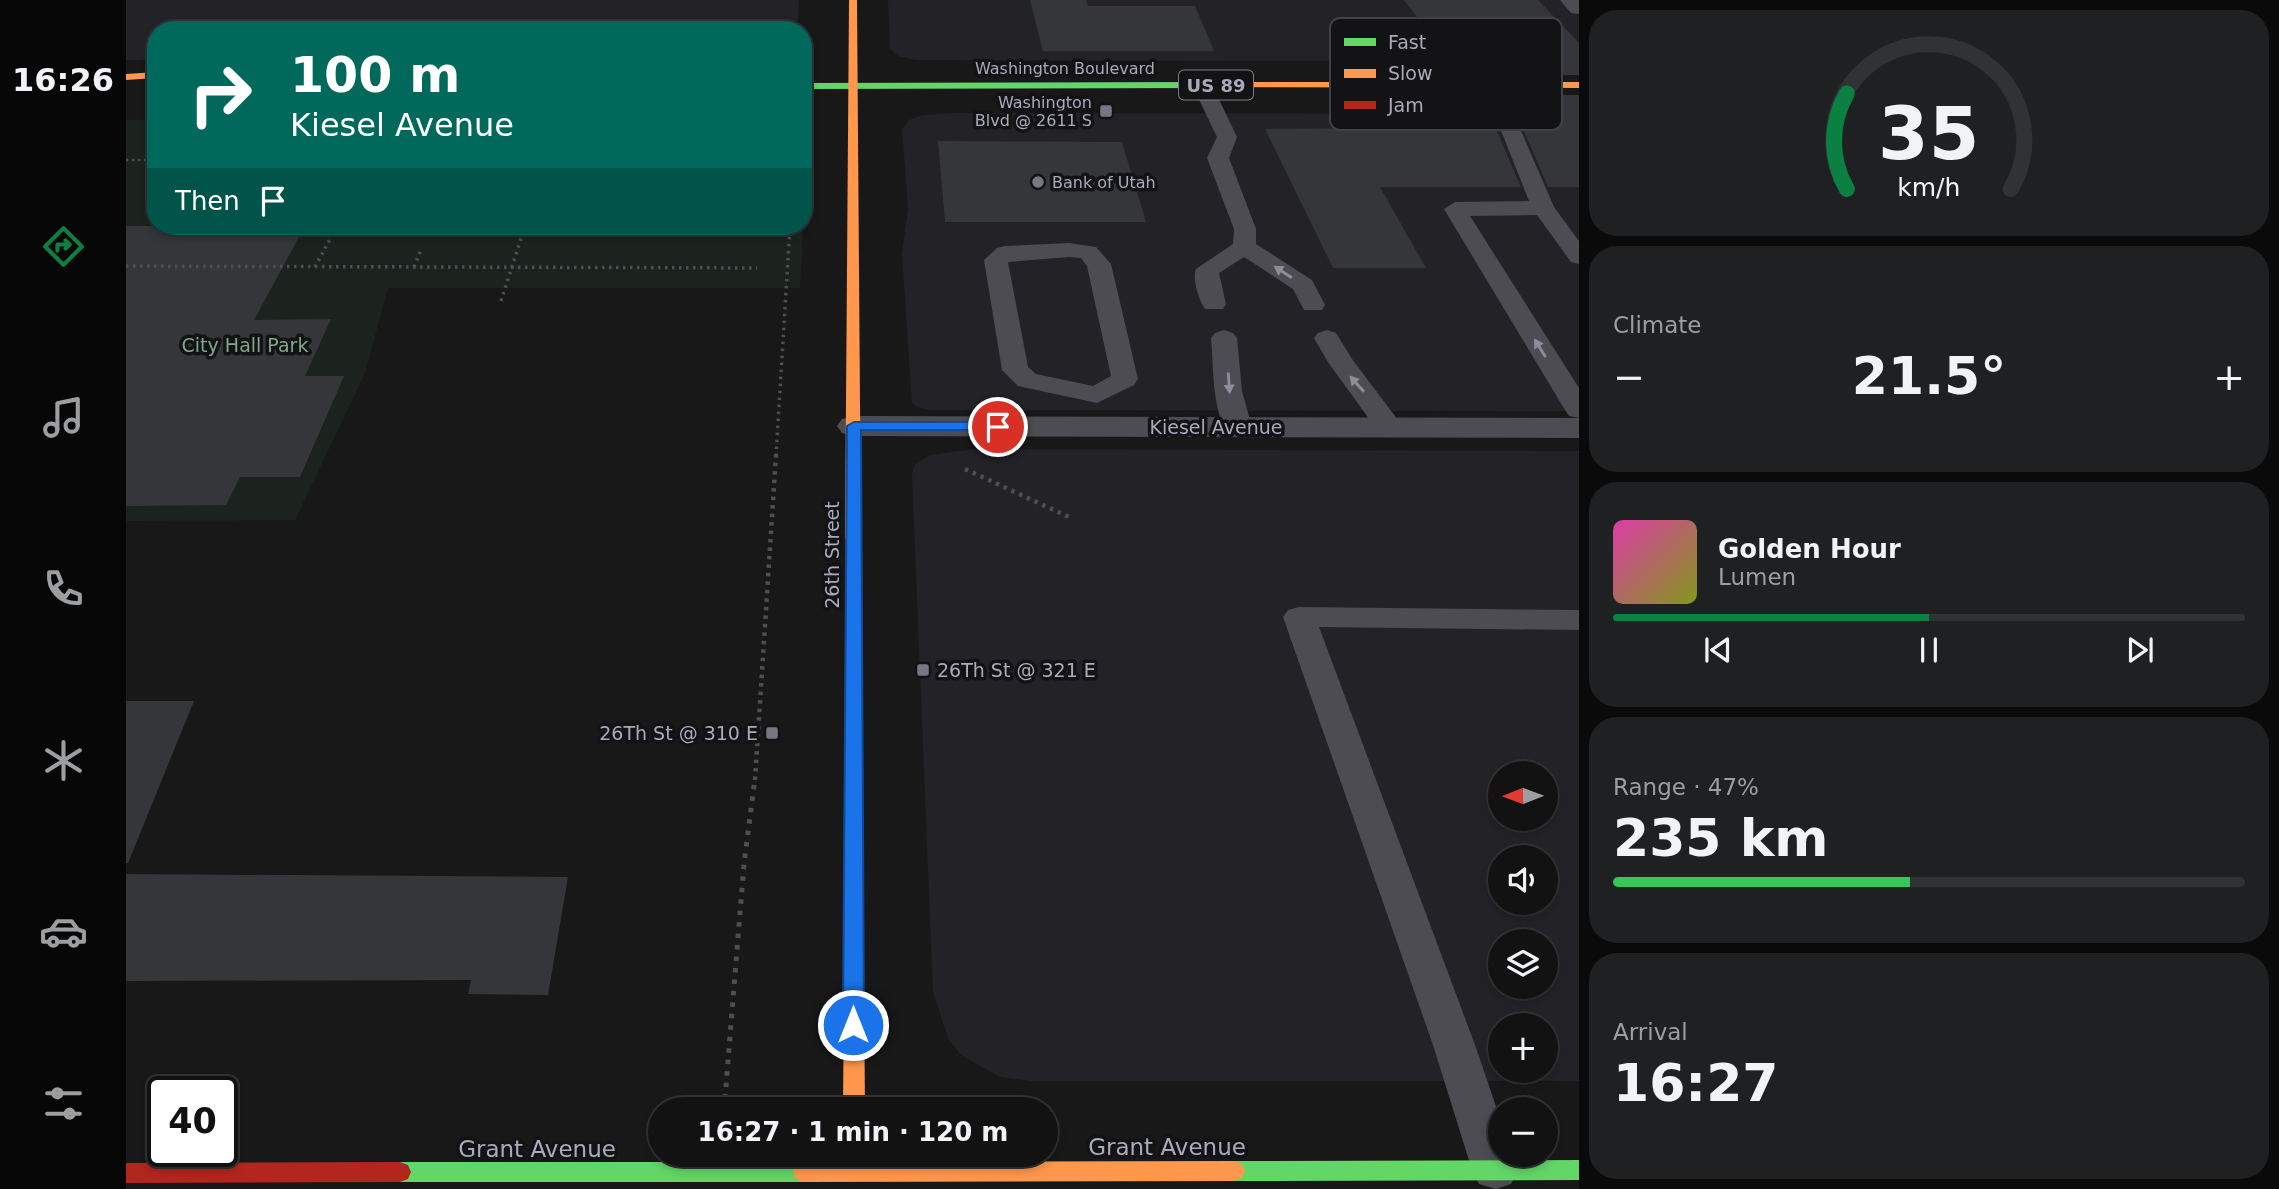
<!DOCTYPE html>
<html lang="en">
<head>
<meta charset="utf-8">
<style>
  :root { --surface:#121213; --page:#1f2021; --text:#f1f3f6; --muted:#9c9ea0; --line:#313233; --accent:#0b8043 }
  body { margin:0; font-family:"DejaVu Sans",sans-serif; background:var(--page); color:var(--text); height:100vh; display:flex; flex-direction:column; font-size:26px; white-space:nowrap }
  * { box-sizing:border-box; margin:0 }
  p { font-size:23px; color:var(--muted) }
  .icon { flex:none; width:38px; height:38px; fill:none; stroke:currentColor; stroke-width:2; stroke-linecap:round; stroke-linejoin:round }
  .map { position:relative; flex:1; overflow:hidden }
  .details { display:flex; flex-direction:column; gap:10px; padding:10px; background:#0a0a0a; width:700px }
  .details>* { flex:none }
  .guide { position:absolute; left:21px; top:21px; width:665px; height:214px; border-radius:28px; box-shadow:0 4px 10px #0003,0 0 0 2px var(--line); background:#00695c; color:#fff; overflow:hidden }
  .needle { width:46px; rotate:269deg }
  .buttons { position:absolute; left:1362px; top:761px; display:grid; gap:14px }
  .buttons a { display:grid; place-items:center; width:70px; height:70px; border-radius:50%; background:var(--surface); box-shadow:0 4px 10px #0003,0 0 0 2px var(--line); font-size:35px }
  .speed { position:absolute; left:21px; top:1076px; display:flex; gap:14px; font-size:35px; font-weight:700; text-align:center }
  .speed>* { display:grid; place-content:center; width:91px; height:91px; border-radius:50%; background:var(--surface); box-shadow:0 4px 10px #0003,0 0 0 2px var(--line); line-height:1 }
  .speed .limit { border:4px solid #111; border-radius:10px; background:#fff; color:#111 }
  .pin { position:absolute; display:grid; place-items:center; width:60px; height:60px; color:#fff; margin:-30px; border:4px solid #fff; border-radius:50%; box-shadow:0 2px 7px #0007 }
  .me { position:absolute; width:77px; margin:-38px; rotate:0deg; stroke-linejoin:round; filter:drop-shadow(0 0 5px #0008) }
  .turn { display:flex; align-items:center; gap:24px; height:147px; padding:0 28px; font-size:32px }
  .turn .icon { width:91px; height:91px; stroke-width:2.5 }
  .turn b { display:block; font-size:49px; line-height:60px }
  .then { display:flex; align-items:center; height:66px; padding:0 28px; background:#0003; gap:14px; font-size:26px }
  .big { font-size:52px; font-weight:600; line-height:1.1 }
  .details .tile { flex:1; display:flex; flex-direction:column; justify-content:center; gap:10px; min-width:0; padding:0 24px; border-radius:28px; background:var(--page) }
  .details .dial { align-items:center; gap:0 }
  .dial svg { height:182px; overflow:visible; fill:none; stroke:var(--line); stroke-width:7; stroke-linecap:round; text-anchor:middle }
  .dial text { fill:var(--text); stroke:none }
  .song { display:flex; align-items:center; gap:21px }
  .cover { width:84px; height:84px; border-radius:10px; background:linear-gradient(135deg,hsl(320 70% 55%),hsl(70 70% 35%)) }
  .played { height:7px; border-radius:4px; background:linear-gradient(90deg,var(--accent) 50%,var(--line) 50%) }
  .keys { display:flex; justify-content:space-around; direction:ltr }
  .heat { display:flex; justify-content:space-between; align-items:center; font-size:38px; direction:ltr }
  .charge { height:10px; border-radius:5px; background:linear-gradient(90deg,#34c759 47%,var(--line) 0) }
  .trip { position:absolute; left:522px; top:1097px; width:410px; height:70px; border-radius:35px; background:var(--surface); box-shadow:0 4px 10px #0003,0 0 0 2px var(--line); font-weight:600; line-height:70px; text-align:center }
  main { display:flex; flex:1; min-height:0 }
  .menu { display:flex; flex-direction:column; width:126px; justify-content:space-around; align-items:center; background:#070708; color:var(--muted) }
  .menu .icon { width:49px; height:49px }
  .menu .selected { color:var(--accent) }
  .menu b { font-size:32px; color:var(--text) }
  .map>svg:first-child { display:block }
  .built { fill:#232226; fill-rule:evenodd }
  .green { fill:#1c231f }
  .building { fill:#353639 }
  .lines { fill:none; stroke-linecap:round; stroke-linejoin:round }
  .path-far3 { stroke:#4e4e53; stroke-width:2.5; stroke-dasharray:2.5 3.5; stroke-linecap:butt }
  .path-far2 { stroke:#4e4e53; stroke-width:3.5; stroke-dasharray:2.5 4.5; stroke-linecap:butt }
  .path-far1 { stroke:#4e4e53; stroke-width:4.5; stroke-dasharray:3.5 5; stroke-linecap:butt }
  .path { stroke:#4e4e53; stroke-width:5; stroke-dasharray:4.5 7; stroke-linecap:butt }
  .lane { fill:#4c4c52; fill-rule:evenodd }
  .street { fill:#4c4c52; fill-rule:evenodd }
  .fast { fill:#63d668; fill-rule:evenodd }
  .slow { fill:#ff974d; fill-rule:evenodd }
  .jam { fill:#b3261e; fill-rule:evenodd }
  .oneway { fill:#8d8e9b }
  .route { fill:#1a73e8; stroke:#114b97; stroke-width:2 }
  .poi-dot { fill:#767782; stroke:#131215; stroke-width:2.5 }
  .labels { text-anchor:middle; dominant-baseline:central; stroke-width:7; stroke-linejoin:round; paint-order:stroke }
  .far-street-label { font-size:16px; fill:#a9aaba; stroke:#131215 }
  .far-poi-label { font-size:16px; fill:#a9aaba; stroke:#131215; text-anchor:end }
  .shield { fill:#131215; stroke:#7c7c88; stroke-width:2 }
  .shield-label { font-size:18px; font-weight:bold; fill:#a9aaba }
  .park-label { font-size:19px; fill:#7ea68a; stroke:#131215 }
  .street-label { font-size:19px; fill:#a9aaba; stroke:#131215 }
  .poi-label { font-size:19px; fill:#a9aaba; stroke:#131215; text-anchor:start }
  .near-street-label { font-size:23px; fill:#a9aaba; stroke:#131215 }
  .key { fill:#131215; stroke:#404047; stroke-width:2 }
  .key-label { font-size:19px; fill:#a9aaba }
</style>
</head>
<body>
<main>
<nav class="menu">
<b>16:26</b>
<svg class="icon selected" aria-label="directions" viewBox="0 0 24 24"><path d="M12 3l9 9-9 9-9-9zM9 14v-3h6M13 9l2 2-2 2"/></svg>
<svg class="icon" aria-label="music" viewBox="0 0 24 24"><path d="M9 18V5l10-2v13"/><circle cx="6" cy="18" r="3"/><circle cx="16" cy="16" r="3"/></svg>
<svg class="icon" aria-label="phone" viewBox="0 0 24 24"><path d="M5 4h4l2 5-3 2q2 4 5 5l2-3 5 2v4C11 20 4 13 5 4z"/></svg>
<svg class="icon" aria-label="climate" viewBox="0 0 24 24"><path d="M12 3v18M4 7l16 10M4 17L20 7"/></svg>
<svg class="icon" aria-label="car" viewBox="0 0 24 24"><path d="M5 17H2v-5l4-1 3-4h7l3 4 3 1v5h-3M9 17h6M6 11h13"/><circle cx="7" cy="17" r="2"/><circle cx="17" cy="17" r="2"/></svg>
<svg class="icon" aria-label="filters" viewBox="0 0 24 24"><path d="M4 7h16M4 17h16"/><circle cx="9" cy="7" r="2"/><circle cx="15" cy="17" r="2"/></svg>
</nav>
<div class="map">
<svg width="1453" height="1189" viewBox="0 0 1453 1189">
  <rect width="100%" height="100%" fill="#181819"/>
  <g class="built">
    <polygon points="0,0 673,0 671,30 30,30 30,60 0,60"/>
    <polygon points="762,0 1453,0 1453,62 790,60 772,56 764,48"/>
    <polygon points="827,113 1453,114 1453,411 803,410 791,407 786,403 776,254 782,208 776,129 783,120 797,115"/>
    <path d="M849,449L1453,451V1081H905L874,1077L835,1055L822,1038L807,992L786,474L789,464L804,455ZM1374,774H1419V819H1374ZM1374,858H1419V903H1374ZM1374,942H1419V987H1374ZM1374,1026H1419V1071H1374Z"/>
  </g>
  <polygon class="green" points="0,120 30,120 30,226 677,226 677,129 682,132 674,288 262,288 239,373 169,520 0,521"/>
  <g class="building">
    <polygon points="904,0 960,0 962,6 1069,6 1088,51 917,51"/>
    <polygon points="1278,0 1412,0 1453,43 1453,75 1336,76"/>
    <polygon points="1371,95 1453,95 1453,187 1422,187 1398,131"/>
    <polygon points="1369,127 1395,187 1254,187 1300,268 1207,268 1139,129"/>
    <polygon points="812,141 996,142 1020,222 819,222"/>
    <polygon points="0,226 179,226 128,320 205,319 179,376 218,376 174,477 114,477 100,505 0,506"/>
    <polygon points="0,701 68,701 2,863 0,863"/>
    <polygon points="0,874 442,877 422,995 342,994 345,980 0,981"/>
  </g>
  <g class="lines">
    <polyline class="path-far3" points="0,160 30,160"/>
    <g class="path-far2">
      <polyline points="0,266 631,268"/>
      <polyline points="189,267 211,226"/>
      <polyline points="288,267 296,248"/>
      <polyline points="375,301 399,226"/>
      <polyline points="650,456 664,226"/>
    </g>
    <g class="path-far1">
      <polyline points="839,469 943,517"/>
      <polyline points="629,780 650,455"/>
    </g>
    <polyline class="path" points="598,1110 618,864 629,778"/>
    <g class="lane">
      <path d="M1076,79L1086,85L1111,137L1103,158L1130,229V244L1186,280L1199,305L1196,310H1178L1167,289L1118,257L1093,273L1100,304L1097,309H1079C1073,300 1066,280 1070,269L1107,244L1108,229L1081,158L1091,137L1066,85Z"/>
      <polygon points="1351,79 1358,81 1396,133 1428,207 1453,241 1453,264 1445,262 1411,215 1344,216 1453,388 1453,418 1443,416 1439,410 1318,209 1329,202 1403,201 1376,133 1341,85"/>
      <path d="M943,243L970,247L985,264L1012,379L1008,385L971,403L892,386L876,370L858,260L871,248L879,246ZM943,257L955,258L961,266L985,376L967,386L910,374L902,367L882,262Z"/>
      <path d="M1098,330L1107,333L1111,338L1116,391L1126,427L1122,433H1102C1085,408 1088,367 1085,338L1089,333Z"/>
      <polygon points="1201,330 1210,333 1226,359 1278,428 1274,434 1254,434 1202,362 1188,338 1192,333"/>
      <polygon points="1173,607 1453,610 1453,630 1193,627 1349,1045 1374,1118 1374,1155 1386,1155 1392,1170 1385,1184 1370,1189 1353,1184 1346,1170 1307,1045 1157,617 1162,610"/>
    </g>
    <g class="street">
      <polygon points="1434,0 1453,0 1453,14 1445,13"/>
      <polygon points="728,416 1453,418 1453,438 728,436 716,433 711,426 716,419"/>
    </g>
    <g class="fast">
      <polygon points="677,83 1083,82 1088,85 1083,88 677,89"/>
      <polygon points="1453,1160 1453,1180 1108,1181 1100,1178 1097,1171 1100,1164 1108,1161"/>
      <polygon points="274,1162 678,1162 686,1165 689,1172 686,1179 678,1182 274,1182 266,1179 263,1172 266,1165"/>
    </g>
    <g class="slow">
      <polygon points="723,0 731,0 735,539 727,544 719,539"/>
      <polygon points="30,72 30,78 0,80 0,74"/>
      <polygon points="1083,82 1453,82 1453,88 1080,87 1080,83"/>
      <polygon points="728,858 735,860 737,865 739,1110 717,1110 719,865 721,860"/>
      <polygon points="1108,1161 1116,1164 1119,1171 1116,1178 1108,1181 678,1182 670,1179 667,1172 670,1165 678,1162"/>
    </g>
    <g class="jam">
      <polygon points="727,534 735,539 737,865 735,870 728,872 721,870 719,865 719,539"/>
      <polygon points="274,1162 282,1165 285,1172 282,1179 274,1182 0,1183 0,1163"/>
    </g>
  </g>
  <defs><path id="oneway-solid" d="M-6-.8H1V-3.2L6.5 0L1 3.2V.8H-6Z" transform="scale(1.75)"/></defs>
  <g class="oneway">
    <use href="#oneway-solid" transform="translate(1157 272) rotate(-147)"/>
    <use href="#oneway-solid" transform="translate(1414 348) rotate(-122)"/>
    <use href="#oneway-solid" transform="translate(1103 383) rotate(86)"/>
    <use href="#oneway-solid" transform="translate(1231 384) rotate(-132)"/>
  </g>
  <polygon class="route" points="872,422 879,427 877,430 735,430 738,1025 735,1031 720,1031 717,1025 721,426 728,422"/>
  <g class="poi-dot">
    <rect x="973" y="104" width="14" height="14" rx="3.5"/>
    <circle cx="912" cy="182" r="7"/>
    <rect x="790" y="663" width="14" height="14" rx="3.5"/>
    <rect x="639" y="726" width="14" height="14" rx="3.5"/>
  </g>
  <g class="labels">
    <g class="far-street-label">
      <text x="939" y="68">Washington Boulevard</text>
    </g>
    <g class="far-poi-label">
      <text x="966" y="102">Washington<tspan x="966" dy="18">Blvd @ 2611 S</tspan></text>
      <text x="926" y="182" text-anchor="start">Bank of Utah</text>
    </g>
    <rect class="shield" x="1053" y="70.5" width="74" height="29" rx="5"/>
    <g class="shield-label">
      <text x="1090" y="85">US 89</text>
    </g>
    <g class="park-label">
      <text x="119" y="345">City Hall Park</text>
    </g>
    <g class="street-label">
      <text x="1090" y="427">Kiesel Avenue</text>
      <text transform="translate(706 555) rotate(-90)">26th Street</text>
    </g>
    <g class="poi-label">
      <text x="811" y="670">26Th St @ 321 E</text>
      <text x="632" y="733" text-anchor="end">26Th St @ 310 E</text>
    </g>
    <g class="near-street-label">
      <text x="1041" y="1147">Grant Avenue</text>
      <text x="411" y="1149">Grant Avenue</text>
    </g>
  </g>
  <rect x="1204" y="18" width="232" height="112" rx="10" class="key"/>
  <rect x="1218" y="38" width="32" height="8" fill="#63d668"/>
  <rect x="1218" y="69" width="32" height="9" fill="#ff974d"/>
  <rect x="1218" y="101" width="32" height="8" fill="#b3261e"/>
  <g class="key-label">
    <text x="1262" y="49">Fast</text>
    <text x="1262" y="80">Slow</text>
    <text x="1262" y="112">Jam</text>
  </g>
</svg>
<div class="buttons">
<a><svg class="needle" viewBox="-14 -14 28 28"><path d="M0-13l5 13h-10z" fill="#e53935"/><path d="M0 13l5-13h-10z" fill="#9c9ea0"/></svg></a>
<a><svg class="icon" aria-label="sound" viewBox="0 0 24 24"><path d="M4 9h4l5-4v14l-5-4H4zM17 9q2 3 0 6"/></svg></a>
<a><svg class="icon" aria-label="layers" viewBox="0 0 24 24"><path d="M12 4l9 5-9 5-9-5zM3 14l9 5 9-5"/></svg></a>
<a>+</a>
<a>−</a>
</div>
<div class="speed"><div class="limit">40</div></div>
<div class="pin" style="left:872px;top:427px;background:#d93025"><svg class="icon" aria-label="arrive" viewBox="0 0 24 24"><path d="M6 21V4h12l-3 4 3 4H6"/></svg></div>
<svg class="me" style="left:727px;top:1025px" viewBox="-20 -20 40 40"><circle r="17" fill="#1a73e8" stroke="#fff" stroke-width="3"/><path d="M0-11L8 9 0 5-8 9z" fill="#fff"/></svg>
<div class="trip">16:27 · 1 min · 120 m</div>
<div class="guide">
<div class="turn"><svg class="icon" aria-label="right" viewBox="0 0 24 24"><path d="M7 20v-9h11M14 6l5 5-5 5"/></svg><div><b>100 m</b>Kiesel Avenue</div></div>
<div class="then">Then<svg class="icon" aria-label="arrive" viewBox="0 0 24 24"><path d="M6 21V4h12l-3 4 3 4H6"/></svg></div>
</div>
</div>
<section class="details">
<div class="tile dial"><svg viewBox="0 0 100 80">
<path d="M14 69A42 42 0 1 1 86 69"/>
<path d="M14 69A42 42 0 0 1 14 27" stroke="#0b8043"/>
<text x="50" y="56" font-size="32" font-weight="700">35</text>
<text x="50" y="72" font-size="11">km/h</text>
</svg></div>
<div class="tile"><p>Climate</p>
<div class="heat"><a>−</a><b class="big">21.5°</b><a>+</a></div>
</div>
<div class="tile">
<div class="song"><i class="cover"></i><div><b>Golden Hour</b><p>Lumen</p></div></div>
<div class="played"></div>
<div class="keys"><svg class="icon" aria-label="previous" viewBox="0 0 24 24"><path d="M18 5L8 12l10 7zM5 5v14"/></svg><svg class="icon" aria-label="pause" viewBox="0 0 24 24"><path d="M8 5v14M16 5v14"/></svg><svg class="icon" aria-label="next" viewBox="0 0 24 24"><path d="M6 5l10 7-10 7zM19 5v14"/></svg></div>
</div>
<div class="tile"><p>Range · 47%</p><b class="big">235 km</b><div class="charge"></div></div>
<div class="tile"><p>Arrival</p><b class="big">16:27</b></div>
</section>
</main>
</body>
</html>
